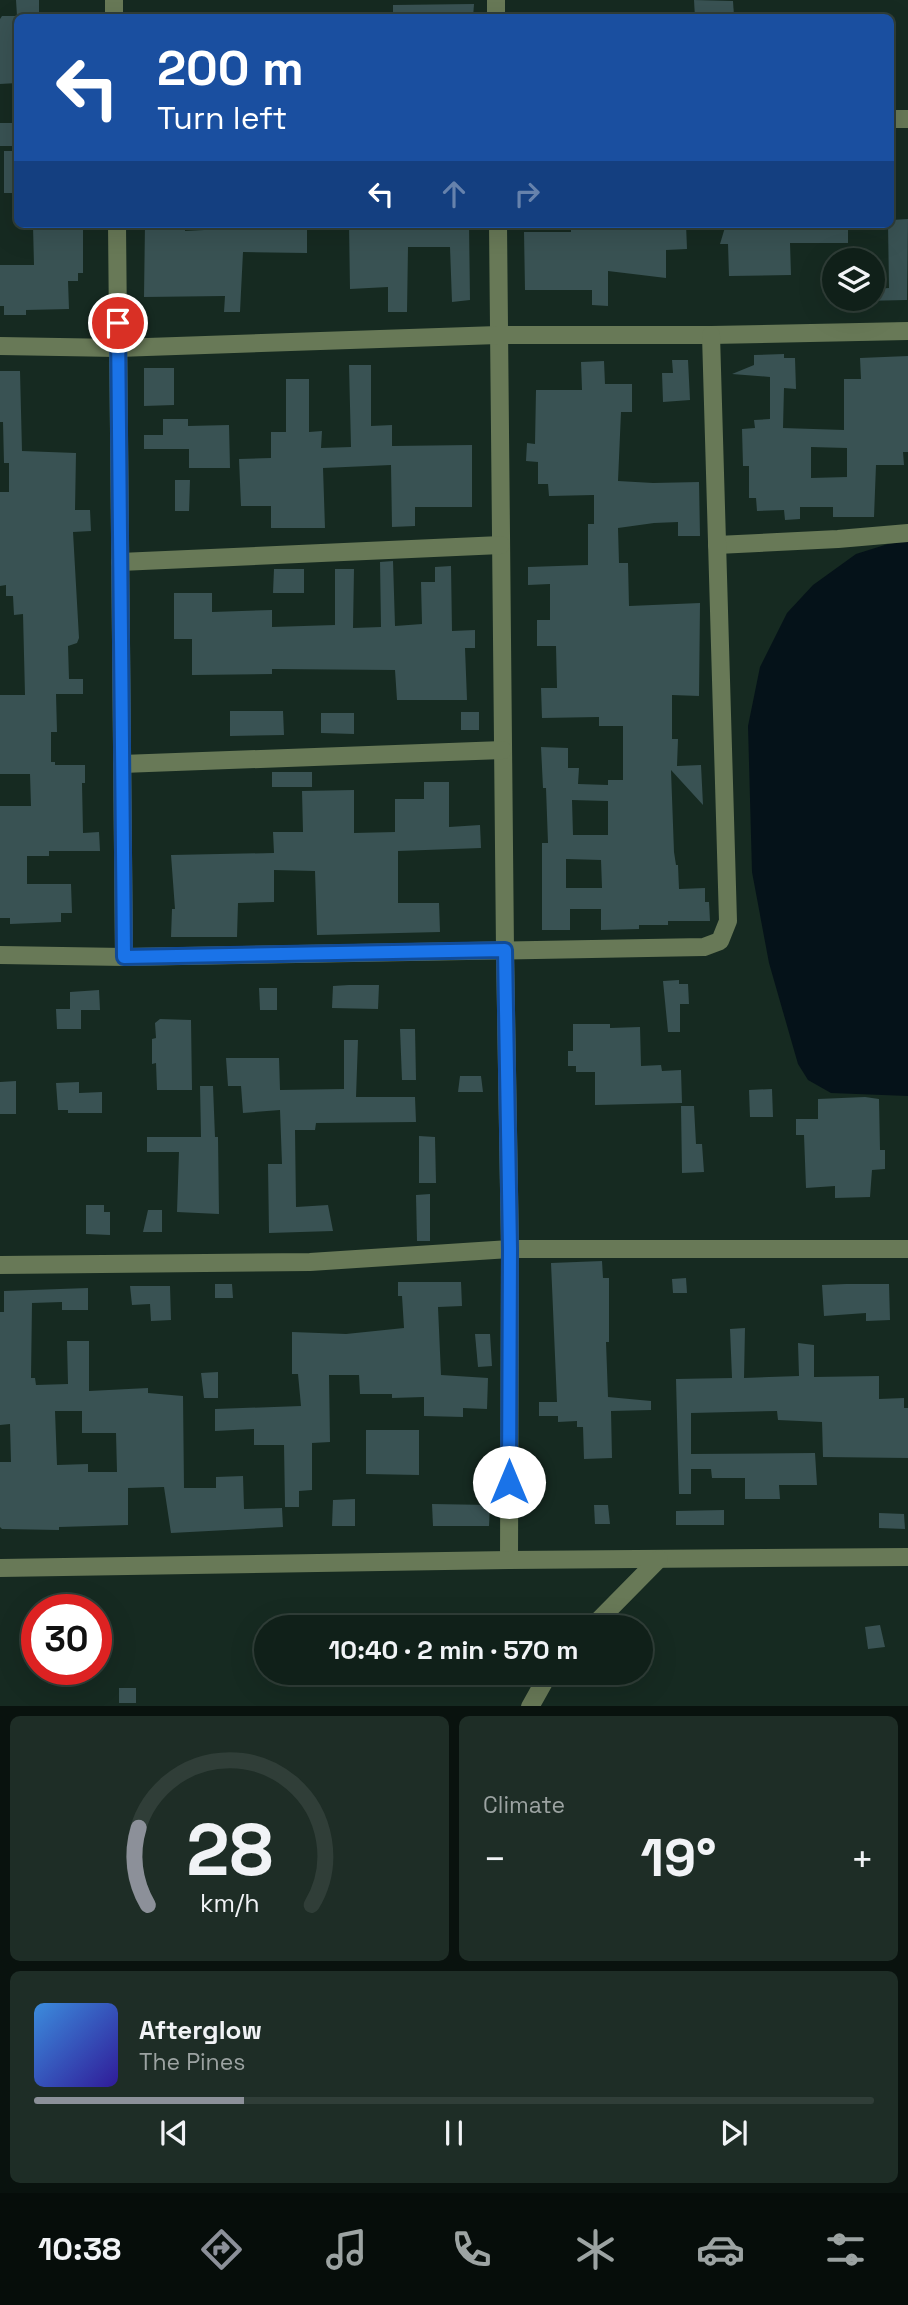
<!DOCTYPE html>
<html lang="en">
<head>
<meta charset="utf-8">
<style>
  :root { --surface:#102019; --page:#1e2d26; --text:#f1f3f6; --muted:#9ca3a2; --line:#303e38; --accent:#8c9099 }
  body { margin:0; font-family:"Space Grotesk",sans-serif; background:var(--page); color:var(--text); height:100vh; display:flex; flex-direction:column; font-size:26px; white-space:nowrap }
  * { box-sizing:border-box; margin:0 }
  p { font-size:23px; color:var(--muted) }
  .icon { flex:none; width:38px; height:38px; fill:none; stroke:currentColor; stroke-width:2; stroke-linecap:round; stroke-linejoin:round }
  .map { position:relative; height:1706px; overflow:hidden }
  .details { display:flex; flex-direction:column; gap:10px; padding:10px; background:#09120e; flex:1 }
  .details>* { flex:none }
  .guide { position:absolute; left:14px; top:14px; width:880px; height:214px; border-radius:10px; box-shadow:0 7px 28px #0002,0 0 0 2px var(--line); background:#1a4fa0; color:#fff; overflow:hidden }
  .buttons { position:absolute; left:822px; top:248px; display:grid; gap:14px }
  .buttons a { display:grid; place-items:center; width:63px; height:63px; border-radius:50%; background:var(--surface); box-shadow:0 7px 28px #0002,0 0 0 2px var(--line); font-size:35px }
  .speed { position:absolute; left:21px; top:1594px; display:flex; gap:14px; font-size:35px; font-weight:700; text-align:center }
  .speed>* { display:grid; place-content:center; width:91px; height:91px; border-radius:50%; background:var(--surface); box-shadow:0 7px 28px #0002,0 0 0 2px var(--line); line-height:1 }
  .speed .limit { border:10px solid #d22; background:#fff; color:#111 }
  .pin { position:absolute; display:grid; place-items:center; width:60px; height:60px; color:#fff; margin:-30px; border:4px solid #fff; border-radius:50%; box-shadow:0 2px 7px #0007 }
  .me { position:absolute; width:77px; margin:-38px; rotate:0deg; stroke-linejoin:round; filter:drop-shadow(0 0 5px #0008) }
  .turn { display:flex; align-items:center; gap:24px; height:147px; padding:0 28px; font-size:32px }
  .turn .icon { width:91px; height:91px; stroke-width:2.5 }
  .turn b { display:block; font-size:49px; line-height:60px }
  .lanes { display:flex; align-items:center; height:66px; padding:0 28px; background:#0003; justify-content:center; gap:35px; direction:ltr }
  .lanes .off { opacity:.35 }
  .big { font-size:52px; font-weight:800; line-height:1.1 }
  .details .card { flex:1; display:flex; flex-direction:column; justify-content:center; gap:10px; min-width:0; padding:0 24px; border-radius:10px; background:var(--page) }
  .details .dial { align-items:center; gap:0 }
  .dial svg { height:182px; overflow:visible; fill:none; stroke:var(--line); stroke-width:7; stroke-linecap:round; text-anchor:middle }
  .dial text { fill:var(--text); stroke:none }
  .song { display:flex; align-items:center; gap:21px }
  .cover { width:84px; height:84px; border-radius:10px; background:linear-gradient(135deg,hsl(210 70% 55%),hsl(250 70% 35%)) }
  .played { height:7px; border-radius:4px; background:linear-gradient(90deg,var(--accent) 25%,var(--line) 25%) }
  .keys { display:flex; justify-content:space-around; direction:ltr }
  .heat { display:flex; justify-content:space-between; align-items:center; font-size:38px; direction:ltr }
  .details .tiles { flex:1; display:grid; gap:10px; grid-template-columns:1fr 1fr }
  .card:last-child { grid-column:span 2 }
  .trip { position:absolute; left:254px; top:1615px; width:399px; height:70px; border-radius:35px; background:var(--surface); box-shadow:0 7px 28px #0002,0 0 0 2px var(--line); font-weight:800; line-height:70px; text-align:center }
  .tab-bar { display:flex; height:112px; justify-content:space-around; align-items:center; background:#060d0a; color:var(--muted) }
  .tab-bar .icon { width:49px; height:49px }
  .tab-bar .selected { color:var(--accent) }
  .tab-bar b { font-size:32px; color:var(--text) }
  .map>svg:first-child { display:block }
  .water { fill:#051219 }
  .building { fill:#395253; fill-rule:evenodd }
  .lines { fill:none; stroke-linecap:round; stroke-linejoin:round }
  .minor { stroke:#687957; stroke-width:18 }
  .route-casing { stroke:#114b97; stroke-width:18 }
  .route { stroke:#1a73e8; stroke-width:12 }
</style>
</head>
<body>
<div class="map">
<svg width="908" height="1707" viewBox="0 0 908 1707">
  <rect width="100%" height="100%" fill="#162a21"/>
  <polygon class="water" points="908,541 908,1096 831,1093 808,1080 798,1064 769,963 752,872 748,726 760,667 787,613 813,585 856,554 888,544"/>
  <g class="building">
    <polygon points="16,0 39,0 39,18 18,18 17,83 0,84 0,19 2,16 17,16"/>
    <polygon points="694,0 733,1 734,16 695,18"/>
    <polygon points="474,4 473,18 393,18 393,5"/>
    <rect x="0" y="123" width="17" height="23"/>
    <rect x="4" y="151" width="14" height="42"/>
    <polygon points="908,219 907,300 861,301 861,299 873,299 873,289 889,288 888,224 891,224 891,220"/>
    <polygon points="44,224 83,224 83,273 78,273 78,281 68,281 69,309 26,310 26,315 4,315 4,306 0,306 0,265 34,265 33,226 44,226"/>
    <polygon points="145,224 185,224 185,231 223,229 223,224 307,224 307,253 243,252 240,312 224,312 225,296 144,297"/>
    <polygon points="349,224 469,224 470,300 452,302 450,247 408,247 407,312 388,312 388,287 350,289"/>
    <polygon points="608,224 686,224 687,249 666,250 666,278 608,271 608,306 592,305 592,290 525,290 524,232 571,232 571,225"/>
    <polygon points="726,224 848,224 848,243 790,243 791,275 729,276 728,244 720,244"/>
    <path d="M784,354V358H795L796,389L784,388L783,428L844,430V379H861L860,358L908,356V452H903L904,465H876L874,517H833V507H800V519L785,520L784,510L757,511L756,498H749V466H743L742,429L755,428L754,420L770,419V377L732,374L754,365V355ZM811,447L847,448V477L811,478Z"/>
    <polygon points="672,360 688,360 690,400 663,402 662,373 673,373"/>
    <path d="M604,361L605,384H632V412H621L618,481L653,483L699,482L700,536H678V522L654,523L618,528L619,563H628L629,606L700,603L699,696L672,695V739H678L677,766L701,765L703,805L671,770L674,852L676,865H678L679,889L705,888V902H709L710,921H668V925H639V929L601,930V909H570V930H542V843H548L546,788H543L541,747L568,748V768H579L578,784L608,785V780H623V726H599V717L542,718L541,688H557L556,646H537V620H550V584L528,585V567L588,565V524H594V495L549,496L548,484H538V462L526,461L527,443L535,444L536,390H582L581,362ZM572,800L608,801V835H573ZM566,859L601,860L602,888H566Z"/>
    <polygon points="349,365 371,365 371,426 392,425 392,446 472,445 472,507 415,507 415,526 392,527 391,465 323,468 325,528 271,528 271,506 241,506 239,459 271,458 271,432 286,432 286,379 309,379 309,432 322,431 321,448 351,447"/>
    <polygon points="144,368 174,368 174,405 144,406"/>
    <polygon points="0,371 20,371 22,451 76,453 75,510 90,510 91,531 73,532 79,638 77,643 68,646 69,679 83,679 83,694 56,694 57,732 51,732 51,762 55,762 55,765 85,765 85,783 82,783 83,833 99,832 100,851 49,851 49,856 27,856 27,884 71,884 72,913 61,913 61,922 10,924 10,918 0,918 0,806 31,806 30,774 0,774 0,695 25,695 23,614 14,615 13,596 6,596 6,585 0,586 0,492 9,492 9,463 4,463 3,422 0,422"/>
    <polygon points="163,419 188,419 188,426 229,425 230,468 189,468 189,449 144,449 144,435 163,435"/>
    <polygon points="175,480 190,480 189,511 175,511"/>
    <polygon points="393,561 395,626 422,624 421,582 435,582 435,567 451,566 452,631 475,630 475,648 465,648 467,700 397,700 395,670 272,669 272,674 192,675 192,639 174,639 174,593 212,593 212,612 272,610 272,627 335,625 335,569 354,569 353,628 381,627 380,562"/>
    <polygon points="274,569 304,569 304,593 273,593"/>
    <polygon points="230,711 283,711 284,735 230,736"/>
    <rect x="461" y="712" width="18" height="18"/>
    <polygon points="321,713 354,713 354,734 321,733"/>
    <rect x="272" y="772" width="40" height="15"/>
    <polygon points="424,782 449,782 449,827 480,825 481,848 398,851 398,903 439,903 440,932 317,935 315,871 274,870 274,902 238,903 237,937 171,937 172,909 175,909 171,855 274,853 273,832 303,832 302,791 354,790 354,833 395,832 395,799 424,799"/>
    <polygon points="679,980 679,984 688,984 689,1004 680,1004 680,1032 668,1032 663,981"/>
    <polygon points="349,985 379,985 378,1009 332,1008 333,986"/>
    <polygon points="259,988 277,988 277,1010 260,1010"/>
    <polygon points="99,990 100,1010 81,1010 81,1029 57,1029 56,1009 70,1009 70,992"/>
    <polygon points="160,1019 191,1020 192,1090 157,1090 156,1063 152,1064 152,1039 156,1038 155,1023"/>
    <polygon points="573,1024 610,1024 610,1028 640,1027 641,1066 661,1065 662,1071 681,1070 682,1103 595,1105 595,1072 576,1072 576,1066 568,1066 568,1051 573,1051"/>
    <polygon points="400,1029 415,1029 416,1080 402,1080"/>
    <polygon points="344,1040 358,1040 356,1097 415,1097 416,1122 316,1123 315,1130 295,1130 296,1207 328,1205 333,1231 269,1233 268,1164 282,1164 280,1110 243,1113 241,1086 228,1086 226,1058 279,1058 280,1090 344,1089"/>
    <polygon points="460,1076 481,1076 483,1092 458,1092"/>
    <polygon points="16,1081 16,1114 0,1114 0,1082"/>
    <polygon points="79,1082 79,1093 102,1092 102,1113 68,1113 68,1110 58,1110 56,1083"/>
    <polygon points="200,1086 213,1086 215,1137 218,1137 219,1214 177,1212 179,1152 147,1152 147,1137 201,1137"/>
    <polygon points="772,1089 773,1117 750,1117 749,1090"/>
    <polygon points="865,1097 879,1099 880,1150 885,1150 885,1169 872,1170 870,1197 835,1198 835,1186 806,1188 804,1135 796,1135 796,1119 818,1119 818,1099"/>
    <polygon points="681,1106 694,1106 696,1144 702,1144 704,1172 682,1173"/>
    <polygon points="419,1136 435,1137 436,1183 419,1183"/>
    <polygon points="430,1194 430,1241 417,1241 416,1195"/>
    <polygon points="86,1205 104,1205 104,1212 110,1212 110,1235 86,1234"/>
    <polygon points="148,1210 162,1210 162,1232 143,1232"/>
    <polygon points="602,1261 603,1278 609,1278 609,1342 606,1342 608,1397 651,1401 651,1410 611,1411 612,1458 584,1459 583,1427 577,1427 577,1421 558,1422 558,1416 539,1416 539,1402 557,1402 551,1263"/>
    <polygon points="686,1278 687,1293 673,1293 672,1279"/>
    <polygon points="398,1282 461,1282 462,1306 438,1307 441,1375 488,1378 487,1409 463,1408 463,1417 424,1416 424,1397 392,1398 392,1394 360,1394 359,1375 329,1375 330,1442 312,1443 312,1490 299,1491 299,1507 285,1507 284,1445 254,1445 254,1429 215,1431 215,1409 301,1406 298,1374 292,1374 292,1332 346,1334 404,1328 402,1296 398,1296"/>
    <polygon points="215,1284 232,1284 233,1298 215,1298"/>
    <polygon points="846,1284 889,1284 890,1320 866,1321 866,1313 824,1316 822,1285"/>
    <polygon points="130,1286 170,1286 171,1320 151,1321 150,1304 132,1305"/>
    <path d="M88,1288V1310H62V1302L32,1303L31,1378H35L36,1385L68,1384L67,1341H89V1391L148,1388V1393L183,1396L184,1488H216V1477L243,1476L244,1509L282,1508L283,1527L171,1533L164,1487L128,1488V1525L59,1527V1530L2,1529L0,1527V1462H11L10,1424L0,1425V1312H4V1291ZM55,1411H82V1433H116L117,1472H88V1464L57,1465Z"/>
    <polygon points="745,1328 744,1378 799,1376 798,1343 814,1345 814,1377 879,1376 879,1399 904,1398 904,1408 908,1408 908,1458 823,1457 822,1422 778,1420 777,1411 691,1413 691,1454 815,1453 817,1485 779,1485 780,1499 745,1499 745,1478 712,1478 711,1469 691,1469 691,1494 679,1494 676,1379 732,1378 730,1329"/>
    <polygon points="475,1334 490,1334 492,1366 478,1367"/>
    <polygon points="218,1372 218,1398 204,1398 201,1373"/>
    <polygon points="366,1430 419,1430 419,1475 366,1474"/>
    <polygon points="355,1499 355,1526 332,1526 333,1500"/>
    <polygon points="432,1504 490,1505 489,1526 433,1526"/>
    <polygon points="594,1505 608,1505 610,1524 595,1524"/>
    <polygon points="724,1510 724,1525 676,1525 676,1511"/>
    <polygon points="879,1513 904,1514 905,1529 879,1528"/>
    <polygon points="880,1625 885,1647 868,1649 865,1627"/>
    <rect x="119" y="1688" width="17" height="15"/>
  </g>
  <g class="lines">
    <g class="minor">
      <polyline points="114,0 114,18"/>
      <polyline points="496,0 496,18"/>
      <polyline points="891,119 908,119"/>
      <polyline points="117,224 124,957"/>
      <polyline points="498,224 505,950 510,1249 509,1560"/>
      <polyline points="0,346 118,348 498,335 711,335 908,331"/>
      <polyline points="717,545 838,539 908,533"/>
      <polyline points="120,562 501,545"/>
      <polyline points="122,764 503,750"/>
      <polyline points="0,955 124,957 704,947 720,941 728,921 711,335"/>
      <polyline points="0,1265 310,1262 510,1249 908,1249"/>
      <polyline points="0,1568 509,1560 908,1557"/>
      <polyline points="591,1628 659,1559"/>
      <polyline points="530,1707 549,1673"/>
    </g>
  </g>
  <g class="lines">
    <g class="route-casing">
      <polyline id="route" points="118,323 124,957 505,950 510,1249 509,1482"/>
    </g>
    <use href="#route" class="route"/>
  </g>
</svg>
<div class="buttons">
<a><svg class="icon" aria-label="layers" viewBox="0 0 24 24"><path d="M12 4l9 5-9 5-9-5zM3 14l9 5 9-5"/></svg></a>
</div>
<div class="speed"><div class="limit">30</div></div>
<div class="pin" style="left:118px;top:323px;background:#d93025"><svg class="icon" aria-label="arrive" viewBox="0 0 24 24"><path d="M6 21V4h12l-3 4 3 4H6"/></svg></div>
<svg class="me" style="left:509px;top:1482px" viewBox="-20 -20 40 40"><circle r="19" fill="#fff"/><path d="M0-13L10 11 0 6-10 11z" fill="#1a73e8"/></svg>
<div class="trip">10:40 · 2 min · 570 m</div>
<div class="guide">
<div class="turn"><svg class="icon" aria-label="left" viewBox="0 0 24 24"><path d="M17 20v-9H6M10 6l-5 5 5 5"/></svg><div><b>200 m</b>Turn left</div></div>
<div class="lanes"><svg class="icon" aria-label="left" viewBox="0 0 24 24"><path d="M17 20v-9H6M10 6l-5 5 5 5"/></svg><svg class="icon off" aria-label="ahead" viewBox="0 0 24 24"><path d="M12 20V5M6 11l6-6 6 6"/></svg><svg class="icon off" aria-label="right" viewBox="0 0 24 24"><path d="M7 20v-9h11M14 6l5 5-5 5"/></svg></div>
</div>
</div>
<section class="details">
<div class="tiles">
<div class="card dial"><svg viewBox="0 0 100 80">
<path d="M14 69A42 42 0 1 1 86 69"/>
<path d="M14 69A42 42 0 0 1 10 35" stroke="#8c9099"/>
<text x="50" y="56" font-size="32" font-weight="700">28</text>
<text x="50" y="72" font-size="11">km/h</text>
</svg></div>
<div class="card"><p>Climate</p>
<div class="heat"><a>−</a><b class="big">19°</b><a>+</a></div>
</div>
<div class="card">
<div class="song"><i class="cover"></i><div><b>Afterglow</b><p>The Pines</p></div></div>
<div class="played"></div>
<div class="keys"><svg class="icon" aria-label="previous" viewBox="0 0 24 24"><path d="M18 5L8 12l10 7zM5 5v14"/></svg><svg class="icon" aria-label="pause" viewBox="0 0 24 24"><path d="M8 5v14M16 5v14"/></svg><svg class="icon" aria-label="next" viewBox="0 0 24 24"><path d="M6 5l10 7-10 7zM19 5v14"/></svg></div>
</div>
</div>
</section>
<nav class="tab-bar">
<b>10:38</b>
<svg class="icon selected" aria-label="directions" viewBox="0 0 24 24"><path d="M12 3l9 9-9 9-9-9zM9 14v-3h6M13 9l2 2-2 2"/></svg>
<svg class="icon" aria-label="music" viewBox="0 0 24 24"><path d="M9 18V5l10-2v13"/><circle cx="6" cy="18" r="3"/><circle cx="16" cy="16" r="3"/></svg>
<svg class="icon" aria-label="phone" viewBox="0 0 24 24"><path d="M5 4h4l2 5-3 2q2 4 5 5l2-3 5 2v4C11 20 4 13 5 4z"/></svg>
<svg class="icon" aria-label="climate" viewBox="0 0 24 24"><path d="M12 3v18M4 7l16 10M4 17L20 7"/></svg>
<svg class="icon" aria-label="car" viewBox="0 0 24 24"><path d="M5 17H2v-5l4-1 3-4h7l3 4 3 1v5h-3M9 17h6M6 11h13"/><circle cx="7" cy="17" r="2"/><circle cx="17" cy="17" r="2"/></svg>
<svg class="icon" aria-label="filters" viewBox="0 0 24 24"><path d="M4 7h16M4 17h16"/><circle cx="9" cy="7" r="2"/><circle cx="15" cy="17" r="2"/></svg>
</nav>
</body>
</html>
